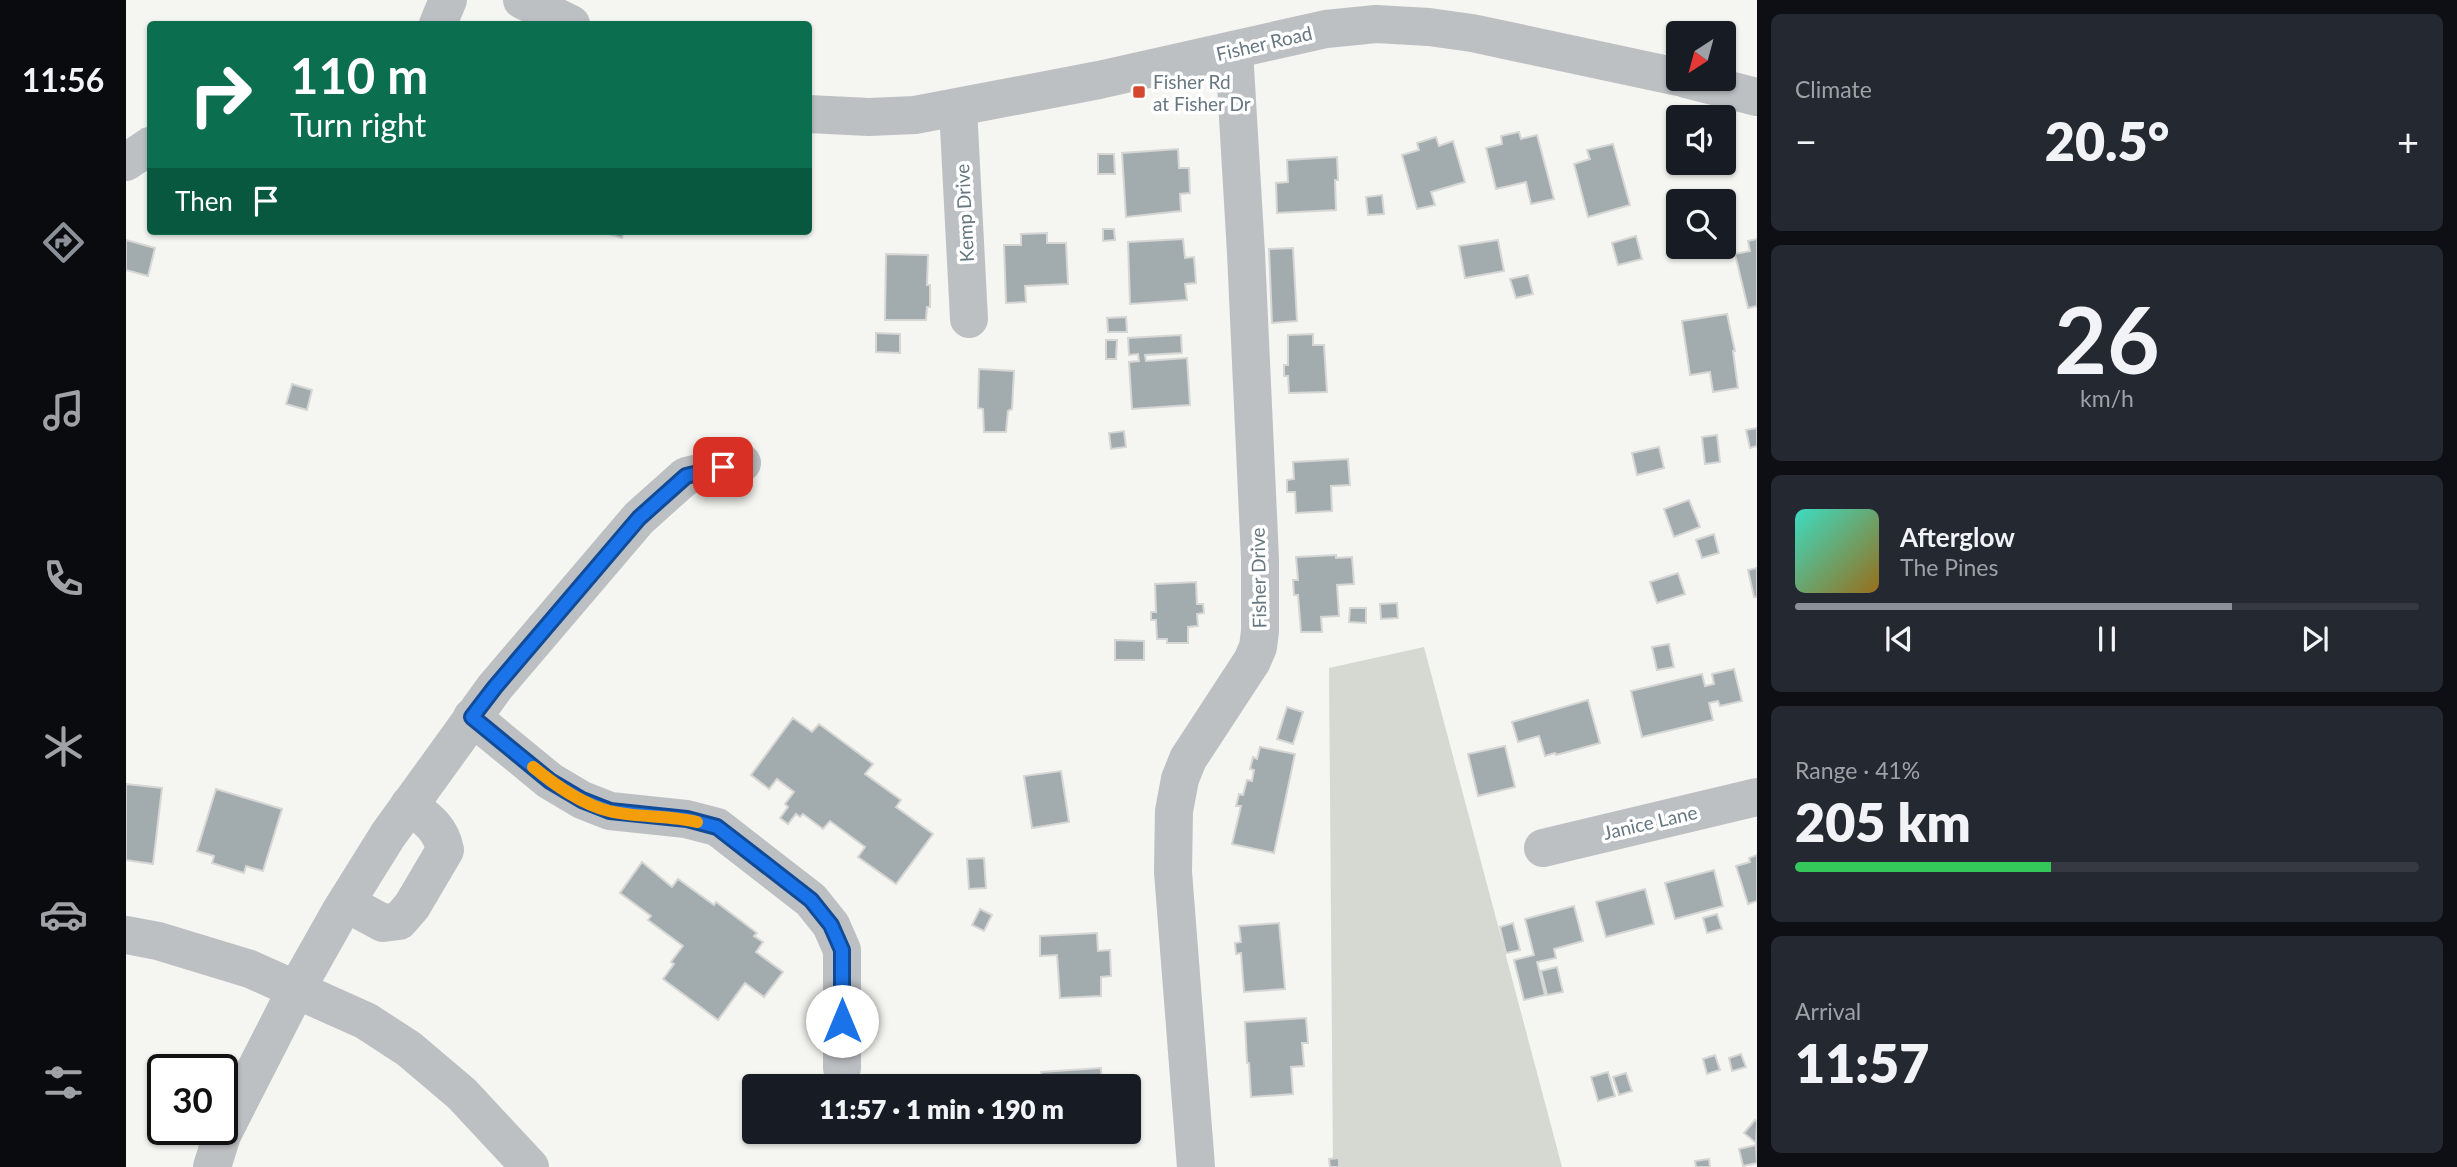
<!DOCTYPE html>
<html lang="en">
<head>
<meta charset="utf-8">
<style>
  :root { --surface:#171b24; --page:#242831; --text:#f1f3f6; --muted:#9ea1a6; --line:#363941; --accent:#8c9099 }
  body { margin:0; font-family:Lato,sans-serif; background:var(--page); color:var(--text); height:100vh; display:flex; flex-direction:column; font-size:26px; white-space:nowrap }
  * { box-sizing:border-box; margin:0 }
  p { font-size:23px; color:var(--muted) }
  .icon { flex:none; width:38px; height:38px; fill:none; stroke:currentColor; stroke-width:2; stroke-linecap:round; stroke-linejoin:round }
  .map { position:relative; flex:1; overflow:hidden }
  .sheet { display:flex; flex-direction:column; gap:14px; padding:14px; background:#0d0f14; width:700px }
  .sheet>* { flex:none }
  .banner { position:absolute; left:21px; top:21px; width:665px; height:214px; border-radius:7px; box-shadow:0 2px 5px #0004; background:#0b6e4f; color:#fff; overflow:hidden }
  .needle { width:46px; rotate:216deg }
  .fabs { position:absolute; left:1540px; top:21px; display:grid; gap:14px }
  .fabs a { display:grid; place-items:center; width:70px; height:70px; border-radius:7px; background:var(--surface); box-shadow:0 2px 5px #0004; font-size:35px }
  .speed { position:absolute; left:21px; top:1054px; display:flex; gap:14px; font-size:35px; font-weight:700; text-align:center }
  .speed>* { display:grid; place-content:center; width:91px; height:91px; border-radius:50%; background:var(--surface); box-shadow:0 2px 5px #0004; line-height:1 }
  .speed .limit { border:4px solid #111; border-radius:10px; background:#fff; color:#111 }
  .pin { position:absolute; display:grid; place-items:center; width:60px; height:60px; color:#fff; margin:-30px; border-radius:14px; box-shadow:0 4px 10px #0006 }
  .me { position:absolute; width:77px; margin:-38px; rotate:0deg; stroke-linejoin:round; filter:drop-shadow(0 0 5px #0008) }
  .turn { display:flex; align-items:center; gap:24px; height:147px; padding:0 28px; font-size:32px }
  .turn .icon { width:91px; height:91px; stroke-width:2.5 }
  .turn b { display:block; font-size:49px; line-height:60px }
  .then { display:flex; align-items:center; height:66px; padding:0 28px; background:#0003; gap:14px; font-size:26px }
  .big { font-size:52px; font-weight:800; line-height:1.1 }
  .sheet .tile { flex:1; display:flex; flex-direction:column; justify-content:center; gap:10px; min-width:0; padding:0 24px; border-radius:10px; background:var(--page) }
  .sheet .dial { align-items:center; gap:0 }
  .dial b { font-size:91px; line-height:1 }
  .song { display:flex; align-items:center; gap:21px }
  .cover { width:84px; height:84px; border-radius:10px; background:linear-gradient(135deg,hsl(170 70% 55%),hsl(40 70% 35%)) }
  .played { height:7px; border-radius:4px; background:linear-gradient(90deg,var(--accent) 70%,var(--line) 70%) }
  .keys { display:flex; justify-content:space-around; direction:ltr }
  .heat { display:flex; justify-content:space-between; align-items:center; font-size:38px; direction:ltr }
  .charge { height:10px; border-radius:5px; background:linear-gradient(90deg,#34c759 41%,var(--line) 0) }
  .trip { position:absolute; left:616px; top:1074px; width:399px; height:70px; border-radius:7px; background:var(--surface); box-shadow:0 2px 5px #0004; font-weight:800; line-height:70px; text-align:center }
  main { display:flex; flex:1; min-height:0 }
  .menu { display:flex; flex-direction:column; width:126px; justify-content:space-around; align-items:center; background:#090b0e; color:var(--muted) }
  .menu .icon { width:49px; height:49px }
  .menu .current { color:var(--accent) }
  .menu b { font-size:32px; color:var(--text) }
  .map>svg:first-child { display:block }
  .green { fill:#d5d9d1 }
  .building { fill:#a2acaf; stroke:#d6d6d4; stroke-width:2 }
  .lines { fill:none; stroke-linecap:round; stroke-linejoin:round }
  .minor { stroke:#bcc0c3; stroke-width:38 }
  .route-casing { stroke:#114b97; stroke-width:18 }
  .route { stroke:#1a73e8; stroke-width:12 }
  .slow { stroke:#f59e0b; stroke-width:12 }
  .poi-dot { fill:#d64730; stroke:#fff; stroke-width:2.5 }
  .labels { text-anchor:middle; dominant-baseline:central; stroke-width:7; stroke-linejoin:round; paint-order:stroke }
  .street-label { font-size:19px; fill:#667780; stroke:#fff }
  .poi-label { font-size:19px; fill:#667780; stroke:#fff; text-anchor:start }
</style>
</head>
<body>
<main>
<nav class="menu">
<b>11:56</b>
<svg class="icon current" aria-label="directions" viewBox="0 0 24 24"><path d="M12 3l9 9-9 9-9-9zM9 14v-3h6M13 9l2 2-2 2"/></svg>
<svg class="icon" aria-label="music" viewBox="0 0 24 24"><path d="M9 18V5l10-2v13"/><circle cx="6" cy="18" r="3"/><circle cx="16" cy="16" r="3"/></svg>
<svg class="icon" aria-label="phone" viewBox="0 0 24 24"><path d="M5 4h4l2 5-3 2q2 4 5 5l2-3 5 2v4C11 20 4 13 5 4z"/></svg>
<svg class="icon" aria-label="climate" viewBox="0 0 24 24"><path d="M12 3v18M4 7l16 10M4 17L20 7"/></svg>
<svg class="icon" aria-label="car" viewBox="0 0 24 24"><path d="M5 17H2v-5l4-1 3-4h7l3 4 3 1v5h-3M9 17h6M6 11h13"/><circle cx="7" cy="17" r="2"/><circle cx="17" cy="17" r="2"/></svg>
<svg class="icon" aria-label="filters" viewBox="0 0 24 24"><path d="M4 7h16M4 17h16"/><circle cx="9" cy="7" r="2"/><circle cx="15" cy="17" r="2"/></svg>
</nav>
<div class="map">
<svg width="1631" height="1167" viewBox="0 0 1631 1167">
  <rect width="100%" height="100%" fill="#f5f5f1"/>
  <polygon class="green" points="1298,647 1436,1167 1207,1167 1203,668"/>
  <g class="building">
    <polygon points="1393,132 1395,139 1411,135 1428,199 1405,204 1400,182 1370,189 1360,148 1376,144 1375,136"/>
    <polygon points="1310,137 1313,146 1327,141 1339,182 1305,192 1309,205 1291,209 1276,155 1293,150 1291,143"/>
    <polygon points="1487,144 1504,205 1462,217 1448,164 1464,159 1461,150"/>
    <polygon points="1052,149 1053,168 1063,168 1064,193 1054,194 1055,211 1000,217 996,153"/>
    <polygon points="972,154 988,154 989,174 972,174"/>
    <polygon points="1211,157 1212,180 1209,180 1210,210 1151,213 1150,183 1162,182 1161,160"/>
    <polygon points="1256,195 1258,214 1242,215 1240,197"/>
    <polygon points="977,229 988,229 989,240 977,241"/>
    <polygon points="481,231 498,231 496,238 480,233"/>
    <polygon points="921,233 921,243 940,243 942,284 899,286 900,302 880,303 878,245 895,245 895,234"/>
    <polygon points="1510,236 1516,259 1492,265 1486,243"/>
    <polygon points="1057,239 1059,258 1068,257 1070,283 1059,284 1061,300 1004,304 1002,242"/>
    <polygon points="1631,239 1631,306 1622,308 1609,254 1624,251 1622,241"/>
    <polygon points="0,240 29,248 22,276 0,270"/>
    <polygon points="1372,240 1378,271 1339,278 1333,246"/>
    <polygon points="1167,248 1171,321 1146,323 1143,249"/>
    <polygon points="760,254 802,255 801,285 804,285 804,307 801,307 800,320 759,320"/>
    <polygon points="1402,275 1407,294 1390,298 1384,279"/>
    <polygon points="1601,314 1609,351 1607,351 1612,388 1587,392 1584,372 1564,375 1556,321"/>
    <polygon points="1000,317 1001,332 982,332 981,318"/>
    <polygon points="750,333 774,334 774,353 750,352"/>
    <polygon points="1187,334 1187,345 1198,345 1201,392 1163,393 1162,376 1158,376 1158,365 1162,365 1162,335"/>
    <polygon points="1055,335 1056,353 1019,355 1020,361 1061,358 1064,405 1006,409 1003,362 1013,361 1012,354 1003,355 1002,338"/>
    <polygon points="980,340 991,340 990,359 980,359"/>
    <polygon points="853,369 888,371 886,409 882,411 880,432 858,432 857,409 852,408"/>
    <polygon points="166,384 186,390 181,410 160,404"/>
    <polygon points="1631,428 1631,446 1624,448 1620,430"/>
    <polygon points="998,431 1000,447 985,449 983,433"/>
    <polygon points="1591,435 1594,462 1579,464 1576,437"/>
    <polygon points="1533,447 1538,468 1511,475 1506,453"/>
    <polygon points="1222,459 1224,485 1205,486 1206,511 1170,513 1169,492 1161,492 1161,480 1168,479 1167,462"/>
    <polygon points="1563,500 1574,527 1548,537 1538,509"/>
    <polygon points="1588,534 1593,553 1576,558 1570,540"/>
    <polygon points="1210,555 1210,558 1226,557 1228,584 1211,585 1213,616 1195,617 1196,632 1175,632 1172,595 1168,595 1167,580 1172,580 1170,557"/>
    <polygon points="1631,568 1631,597 1628,597 1622,570"/>
    <polygon points="1552,573 1559,594 1531,603 1524,582"/>
    <polygon points="1070,582 1071,604 1077,604 1078,613 1071,614 1072,626 1062,627 1062,643 1041,643 1041,639 1031,639 1030,620 1025,620 1025,612 1030,612 1029,584"/>
    <polygon points="1271,603 1272,618 1255,619 1254,604"/>
    <polygon points="1224,608 1240,608 1240,623 1223,622"/>
    <polygon points="989,640 1018,641 1018,660 989,660"/>
    <polygon points="1543,644 1548,667 1531,670 1526,647"/>
    <polygon points="1608,669 1616,701 1594,706 1592,701 1583,703 1587,720 1516,737 1505,691 1576,674 1579,686 1588,684 1586,674"/>
    <polygon points="1462,700 1474,743 1430,755 1429,753 1419,756 1413,736 1392,742 1386,722"/>
    <polygon points="1161,707 1177,712 1167,744 1151,739"/>
    <polygon points="667,718 686,732 693,724 747,764 739,774 775,800 770,807 807,834 770,884 732,857 739,847 704,821 697,829 677,814 674,817 670,814 662,824 654,818 662,807 659,804 668,792 651,779 643,789 625,775"/>
    <polygon points="1379,746 1389,787 1352,796 1342,754"/>
    <polygon points="1134,747 1169,754 1148,853 1106,844 1115,806 1110,806 1113,794 1117,795 1121,780 1126,781 1128,770 1124,769 1127,757 1131,759"/>
    <polygon points="935,771 943,822 906,828 898,776"/>
    <polygon points="0,784 36,788 27,864 0,860"/>
    <polygon points="90,789 156,809 137,871 120,866 118,873 86,863 88,856 71,851"/>
    <polygon points="1631,855 1631,901 1622,904 1610,866 1624,862 1623,858"/>
    <polygon points="858,858 860,888 843,889 841,859"/>
    <polygon points="516,862 546,887 552,879 588,905 590,902 631,933 628,936 637,942 630,952 657,972 638,997 619,983 592,1020 537,979 548,964 545,962 557,946 522,920 525,916 494,893"/>
    <polygon points="1588,870 1597,906 1549,919 1539,883"/>
    <polygon points="1519,889 1528,924 1480,937 1470,902"/>
    <polygon points="1448,906 1457,941 1428,949 1430,958 1411,962 1419,995 1398,1000 1388,960 1408,955 1399,919"/>
    <polygon points="854,909 866,915 858,931 846,925"/>
    <polygon points="1591,914 1596,929 1581,933 1577,918"/>
    <polygon points="1153,923 1159,989 1118,992 1115,953 1110,954 1109,943 1115,942 1113,926"/>
    <polygon points="1387,923 1394,950 1380,953 1374,927"/>
    <polygon points="971,933 972,951 984,950 985,976 975,977 975,996 934,998 931,955 914,956 914,936"/>
    <polygon points="1431,967 1437,992 1421,995 1415,971"/>
    <polygon points="1180,1018 1182,1043 1176,1043 1178,1066 1165,1067 1167,1094 1125,1097 1123,1063 1121,1063 1119,1022"/>
    <polygon points="1615,1054 1620,1067 1606,1071 1603,1058"/>
    <polygon points="1589,1055 1594,1070 1581,1074 1577,1059"/>
    <polygon points="975,1068 976,1087 916,1087 915,1072"/>
    <polygon points="1482,1072 1489,1096 1472,1101 1465,1077"/>
    <polygon points="1500,1073 1506,1091 1493,1095 1487,1077"/>
    <polygon points="1629,1120 1631,1122 1630,1143 1618,1133"/>
    <polygon points="1630,1145 1631,1163 1617,1166 1613,1149"/>
    <polygon points="1213,1158 1213,1167 1204,1167 1203,1159"/>
    <polygon points="1583,1159 1584,1167 1570,1167 1569,1161"/>
  </g>
  <g class="lines">
    <g class="minor">
      <polyline points="396,0 445,24"/>
      <polyline points="312,24 322,0"/>
      <polyline points="1560,79 1631,97"/>
      <polyline points="832,108 843,319"/>
      <polyline points="682,114 743,117 789,115 973,80 1200,29 1250,24 1303,27 1346,33 1552,77"/>
      <polyline points="0,162 24,146"/>
      <polyline points="346,717 424,781 456,800 484,811 560,819 591,827 685,900 705,925 716,950 716,1068"/>
      <polyline points="1417,848 1631,797"/>
      <path d="M220,903L257,923L273,921L286,906L319,850C315,828 300,818 283,805"/>
      <polyline points="0,935 32,941 124,969 240,1021 283,1049 336,1094 404,1167"/>
      <polyline points="86,1167 96,1135 170,990 214,912 262,835 369,687 513,518 560,476 616,463"/>
      <polyline points="1070,1167 1047,872 1048,811 1054,779 1062,759 1126,661 1132,647 1134,631 1134,559 1120,253 1108,50"/>
    </g>
  </g>
  <g class="lines">
    <g class="route-casing">
      <polyline id="route" points="597,467 560,476 513,518 369,687 346,717 424,781 456,800 484,811 561,819 591,827 685,900 705,925 716,950 716,1021"/>
    </g>
    <use href="#route" class="route"/>
    <path class="slow" d="M407,767C429,785 455,804 483,811C512,818 543,815 571,822"/>
  </g>
  <rect class="poi-dot" x="1006" y="85" width="14" height="14" rx="3.5"/>
  <g class="labels">
    <g class="street-label">
      <text transform="translate(1138 43) rotate(-13)">Fisher Road</text>
      <text transform="translate(838 213) rotate(-93)">Kemp Drive</text>
      <text transform="translate(1132 578) rotate(-91)">Fisher Drive</text>
      <text transform="translate(1524 822) rotate(-13)">Janice Lane</text>
    </g>
    <g class="poi-label">
      <text x="1027" y="81">Fisher Rd<tspan x="1027" dy="22">at Fisher Dr</tspan></text>
    </g>
  </g>
</svg>
<div class="fabs">
<a><svg class="needle" viewBox="-14 -14 28 28"><path d="M0-13l5 13h-10z" fill="#e53935"/><path d="M0 13l5-13h-10z" fill="#9ea1a6"/></svg></a>
<a><svg class="icon" aria-label="sound" viewBox="0 0 24 24"><path d="M4 9h4l5-4v14l-5-4H4zM17 9q2 3 0 6"/></svg></a>
<a><svg class="icon" aria-label="search" viewBox="0 0 24 24"><circle cx="10" cy="10" r="6"/><path d="M15 15l6 6"/></svg></a>
</div>
<div class="speed"><div class="limit">30</div></div>
<div class="pin" style="left:597px;top:467px;background:#d93025"><svg class="icon" aria-label="arrive" viewBox="0 0 24 24"><path d="M6 21V4h12l-3 4 3 4H6"/></svg></div>
<svg class="me" style="left:716px;top:1021px" viewBox="-20 -20 40 40"><circle r="19" fill="#fff"/><path d="M0-13L10 11 0 6-10 11z" fill="#1a73e8"/></svg>
<div class="trip">11:57 · 1 min · 190 m</div>
<div class="banner">
<div class="turn"><svg class="icon" aria-label="right" viewBox="0 0 24 24"><path d="M7 20v-9h11M14 6l5 5-5 5"/></svg><div><b>110 m</b>Turn right</div></div>
<div class="then">Then<svg class="icon" aria-label="arrive" viewBox="0 0 24 24"><path d="M6 21V4h12l-3 4 3 4H6"/></svg></div>
</div>
</div>
<section class="sheet">
<div class="tile"><p>Climate</p>
<div class="heat"><a>−</a><b class="big">20.5°</b><a>+</a></div>
</div>
<div class="tile dial"><b>26</b><p>km/h</p></div>
<div class="tile">
<div class="song"><i class="cover"></i><div><b>Afterglow</b><p>The Pines</p></div></div>
<div class="played"></div>
<div class="keys"><svg class="icon" aria-label="previous" viewBox="0 0 24 24"><path d="M18 5L8 12l10 7zM5 5v14"/></svg><svg class="icon" aria-label="pause" viewBox="0 0 24 24"><path d="M8 5v14M16 5v14"/></svg><svg class="icon" aria-label="next" viewBox="0 0 24 24"><path d="M6 5l10 7-10 7zM19 5v14"/></svg></div>
</div>
<div class="tile"><p>Range · 41%</p><b class="big">205 km</b><div class="charge"></div></div>
<div class="tile"><p>Arrival</p><b class="big">11:57</b></div>
</section>
</main>
</body>
</html>
